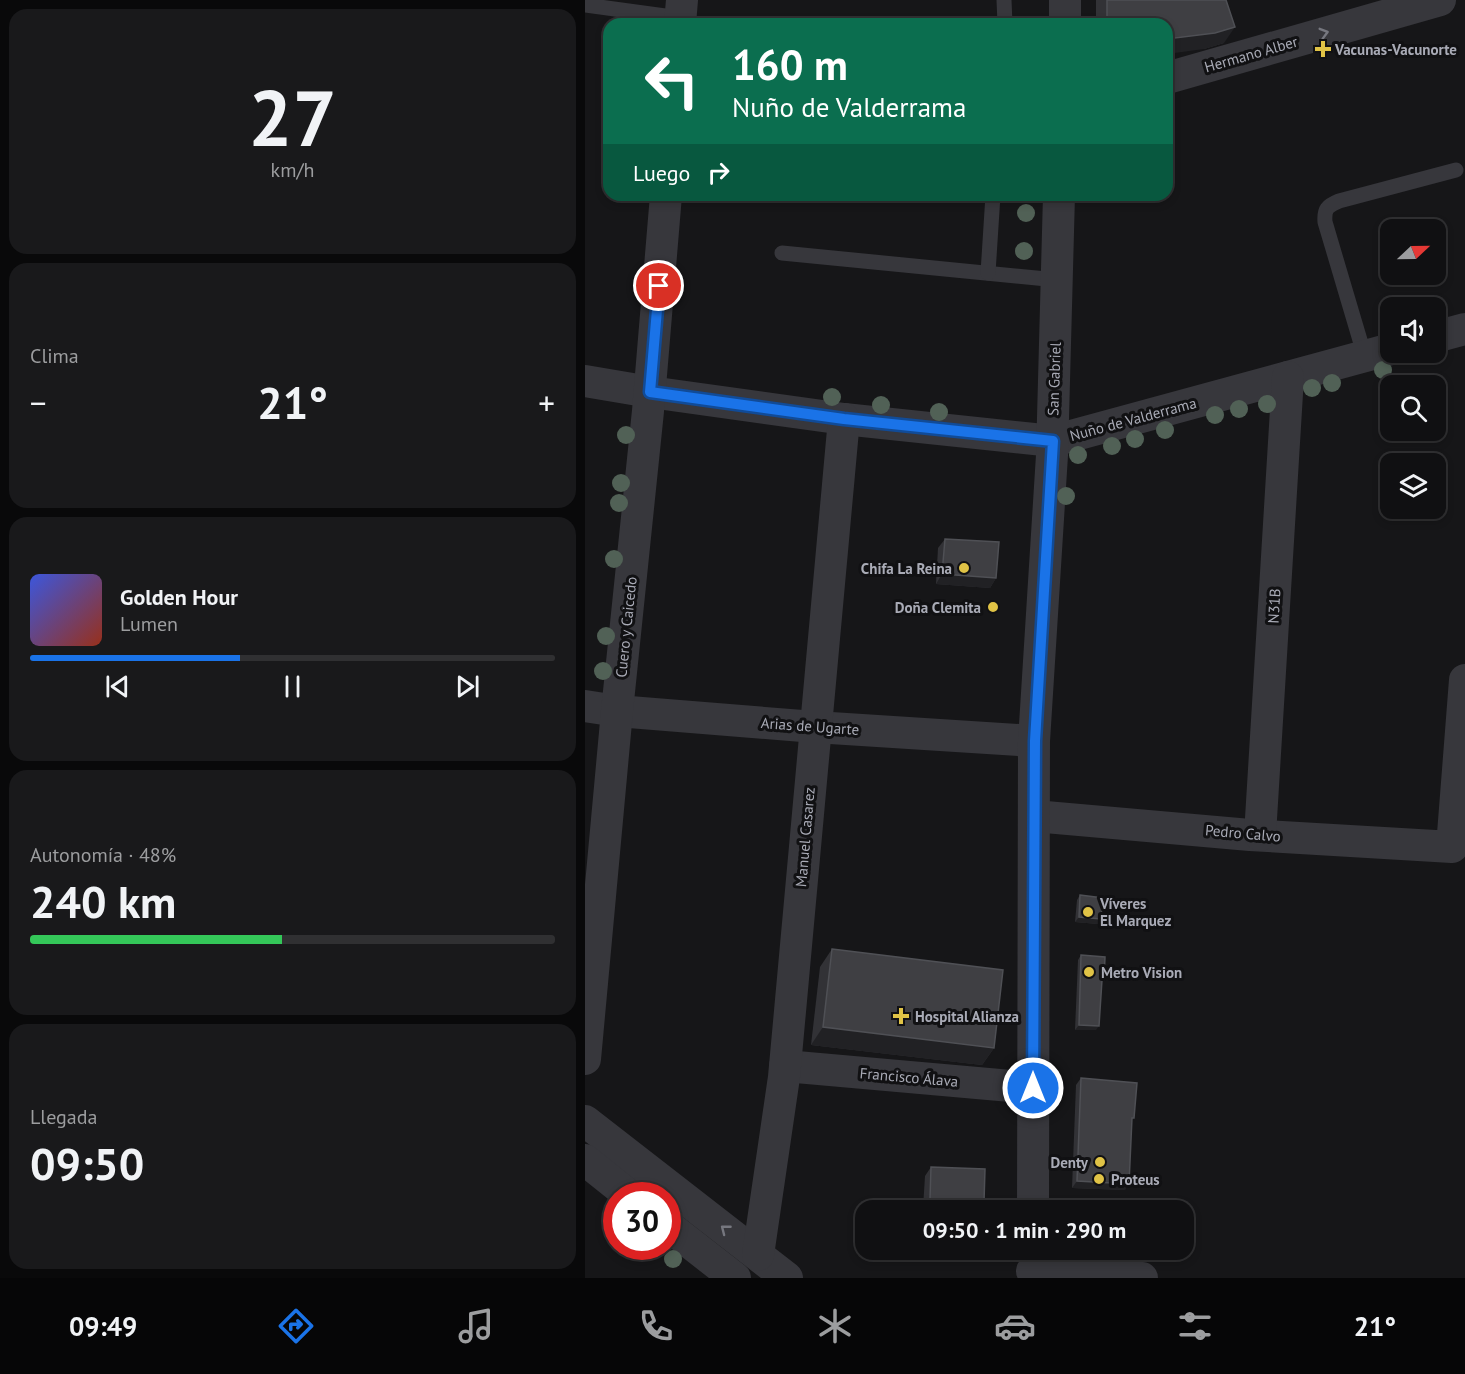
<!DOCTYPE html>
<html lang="es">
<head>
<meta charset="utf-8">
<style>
  :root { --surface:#101012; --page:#19191b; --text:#f1f3f6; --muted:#9c9d9f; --line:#303032; --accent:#1a73e8 }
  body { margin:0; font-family:"PT Sans",sans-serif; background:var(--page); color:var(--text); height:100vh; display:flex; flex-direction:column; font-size:22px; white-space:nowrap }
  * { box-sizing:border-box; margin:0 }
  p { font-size:20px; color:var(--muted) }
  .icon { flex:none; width:33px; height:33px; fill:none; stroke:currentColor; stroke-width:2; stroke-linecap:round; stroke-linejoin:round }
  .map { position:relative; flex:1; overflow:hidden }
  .sheet { display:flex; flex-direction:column; gap:9px; padding:9px; background:#09090a; width:585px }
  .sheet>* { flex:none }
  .top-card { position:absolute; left:18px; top:18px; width:570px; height:183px; border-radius:18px; box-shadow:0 3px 9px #0003,0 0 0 2px var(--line); background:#0b6e4f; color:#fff; overflow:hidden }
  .needle { width:39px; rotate:68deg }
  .tools { position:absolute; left:795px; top:219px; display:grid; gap:12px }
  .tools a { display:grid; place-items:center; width:66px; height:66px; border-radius:12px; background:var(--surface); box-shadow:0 3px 9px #0003,0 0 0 2px var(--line); font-size:30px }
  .speed { position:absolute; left:18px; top:1182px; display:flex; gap:12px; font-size:30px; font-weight:700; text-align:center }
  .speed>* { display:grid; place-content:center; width:78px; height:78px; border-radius:50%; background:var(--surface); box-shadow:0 3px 9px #0003,0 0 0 2px var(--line); line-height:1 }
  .speed .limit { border:9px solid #d22; background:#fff; color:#111 }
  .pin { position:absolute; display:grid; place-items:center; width:51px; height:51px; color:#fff; margin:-26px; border:3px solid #fff; border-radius:50%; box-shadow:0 2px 6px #0007 }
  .me { position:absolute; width:66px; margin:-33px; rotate:0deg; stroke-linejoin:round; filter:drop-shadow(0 0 4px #0008) }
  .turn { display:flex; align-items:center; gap:21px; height:126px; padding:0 30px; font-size:27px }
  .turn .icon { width:78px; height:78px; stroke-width:2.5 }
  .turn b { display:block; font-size:42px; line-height:51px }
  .then { display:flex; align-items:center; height:57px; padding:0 30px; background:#0003; gap:12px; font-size:22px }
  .big { font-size:45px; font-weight:800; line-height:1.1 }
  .sheet .widget { flex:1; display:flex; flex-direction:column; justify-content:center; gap:9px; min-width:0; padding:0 21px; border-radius:18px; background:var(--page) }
  .sheet .dial { align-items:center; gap:0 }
  .dial b { font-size:78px; line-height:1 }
  .song { display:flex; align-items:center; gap:18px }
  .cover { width:72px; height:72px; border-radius:9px; background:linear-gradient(135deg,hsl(230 70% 55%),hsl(10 70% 35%)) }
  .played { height:6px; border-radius:3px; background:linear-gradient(90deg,var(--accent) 40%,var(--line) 40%) }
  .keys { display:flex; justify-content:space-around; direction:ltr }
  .heat { display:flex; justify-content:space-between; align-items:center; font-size:33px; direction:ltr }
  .charge { height:9px; border-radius:4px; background:linear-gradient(90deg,#34c759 48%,var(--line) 0) }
  .trip { position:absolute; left:270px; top:1200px; width:339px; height:60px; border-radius:18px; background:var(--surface); box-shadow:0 3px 9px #0003,0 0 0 2px var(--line); font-weight:800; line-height:60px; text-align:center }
  .tabs { display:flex; height:96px; justify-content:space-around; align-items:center; background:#060607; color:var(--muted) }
  .tabs .icon { width:42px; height:42px }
  .tabs .current { color:var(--accent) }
  .tabs b { font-size:27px; color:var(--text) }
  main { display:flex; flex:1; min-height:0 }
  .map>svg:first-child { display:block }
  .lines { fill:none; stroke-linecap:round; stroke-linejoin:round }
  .lane { stroke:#37373c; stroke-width:15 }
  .street { stroke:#37373c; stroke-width:32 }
  .tree { fill:#516156 }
  .wall { fill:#323236 }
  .shaded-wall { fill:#212124 }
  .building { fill:#3f3f43; stroke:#4f5055; stroke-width:1.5 }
  .oneway { stroke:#76777f }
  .route-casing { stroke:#114b97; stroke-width:15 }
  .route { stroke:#1a73e8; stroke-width:10 }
  .poi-dot { fill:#e0c346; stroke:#111113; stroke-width:2 }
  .labels { text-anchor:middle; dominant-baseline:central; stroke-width:6; stroke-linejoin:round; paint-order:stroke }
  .poi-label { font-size:15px; font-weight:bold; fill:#a9abb6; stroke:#111113; text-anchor:start }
  .street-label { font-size:15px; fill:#a9abb6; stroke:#111113 }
</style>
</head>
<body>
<main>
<section class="sheet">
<div class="widget dial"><b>27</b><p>km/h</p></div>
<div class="widget"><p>Clima</p>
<div class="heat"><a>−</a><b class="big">21°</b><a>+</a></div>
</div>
<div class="widget">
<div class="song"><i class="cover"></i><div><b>Golden Hour</b><p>Lumen</p></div></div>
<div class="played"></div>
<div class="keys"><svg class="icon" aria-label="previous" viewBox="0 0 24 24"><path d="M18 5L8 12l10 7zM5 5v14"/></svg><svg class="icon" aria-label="pause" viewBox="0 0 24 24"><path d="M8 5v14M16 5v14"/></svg><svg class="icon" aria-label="next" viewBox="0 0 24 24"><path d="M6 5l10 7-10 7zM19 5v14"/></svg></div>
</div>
<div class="widget"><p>Autonomía · 48%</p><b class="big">240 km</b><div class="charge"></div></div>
<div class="widget"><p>Llegada</p><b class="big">09:50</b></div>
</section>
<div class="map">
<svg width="880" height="1278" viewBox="0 0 880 1278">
  <rect width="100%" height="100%" fill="#161618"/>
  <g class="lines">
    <g class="lane">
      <polyline points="419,0 420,24"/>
      <polyline points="0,5 95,18"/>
      <polyline points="197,253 472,280"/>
      <polyline points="403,273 408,195"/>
      <path d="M780,357L740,222C739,209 742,206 754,201L871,170"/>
    </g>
    <g class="street">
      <polyline points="95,24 97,0"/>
      <polyline points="480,24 480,0"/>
      <polyline points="582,78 855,0"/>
      <polyline points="850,337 880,329"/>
      <polyline points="0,381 65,392 259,419 468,441 806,349"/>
      <polyline points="0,706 32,711 230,727 449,741"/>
      <polyline points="449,816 665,835 867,847 880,680"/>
      <polyline points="675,835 703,377"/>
      <polyline points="0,1059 32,711 63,411 81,195"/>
      <polyline points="200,1066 448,1088"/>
      <polyline points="0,1121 202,1278"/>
      <polyline points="0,1160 45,1196"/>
      <polyline points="448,1210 449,741 467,455 474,195"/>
      <polyline points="82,1225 150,1278"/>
      <polyline points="173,1255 199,1077 259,419"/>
      <polyline points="447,1271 557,1278"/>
    </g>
  </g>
  <g class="tree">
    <circle cx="441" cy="213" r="9"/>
    <circle cx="439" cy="251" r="9"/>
    <circle cx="798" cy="370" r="9"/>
    <circle cx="747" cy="383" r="9"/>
    <circle cx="727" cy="388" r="9"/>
    <circle cx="247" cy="397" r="9"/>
    <circle cx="682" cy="404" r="9"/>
    <circle cx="296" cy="405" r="9"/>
    <circle cx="654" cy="409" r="9"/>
    <circle cx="354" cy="412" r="9"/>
    <circle cx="630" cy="415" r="9"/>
    <circle cx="580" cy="430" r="9"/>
    <circle cx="41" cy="435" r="9"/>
    <circle cx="550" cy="439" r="9"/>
    <circle cx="527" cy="446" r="9"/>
    <circle cx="493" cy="455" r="9"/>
    <circle cx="36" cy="483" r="9"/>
    <circle cx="481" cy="496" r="9"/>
    <circle cx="34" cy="503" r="9"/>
    <circle cx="29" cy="559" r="9"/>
    <circle cx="21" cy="636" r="9"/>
    <circle cx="18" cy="671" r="9"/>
    <circle cx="88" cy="1259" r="9"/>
  </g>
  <g class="wall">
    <polygon points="511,0 641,0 639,43 619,49 582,24 511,24"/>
    <polygon points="360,539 411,578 405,588 351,584 353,548"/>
    <polygon points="495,895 516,919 513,924 490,922 492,900"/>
    <polygon points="247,949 409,1048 397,1065 226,1045 235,967"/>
    <polygon points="496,955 517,983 511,1030 490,1030 493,960"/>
    <polygon points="496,1078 547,1120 540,1190 487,1188 491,1085"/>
    <polygon points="346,1167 399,1202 393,1210 338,1208 340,1176"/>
  </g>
  <g class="shaded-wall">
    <polygon points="650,27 639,43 619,49 582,54 582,39"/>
    <polygon points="357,574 411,578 405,588 351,584"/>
    <polygon points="494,917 516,919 513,924 490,922"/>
    <polygon points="494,1025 514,1026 511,1030 490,1030"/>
    <polygon points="238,1027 409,1048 397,1065 226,1045"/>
    <polygon points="492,1181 544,1184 540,1190 487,1188"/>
    <polygon points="345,1199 399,1202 393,1210 338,1208"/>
  </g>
  <g class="building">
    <polygon points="522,0 641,0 650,27 630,33 582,39 582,24 522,24"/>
    <polygon points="360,539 414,542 411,578 357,574"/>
    <polygon points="495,895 518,898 516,919 494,917"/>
    <polygon points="247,949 418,970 409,1048 238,1027"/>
    <polygon points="496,955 520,957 519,980 517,980 514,1026 494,1025"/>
    <polygon points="496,1078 552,1083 549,1118 547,1118 544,1184 492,1181"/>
    <polygon points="346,1167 400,1169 399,1202 345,1199"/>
  </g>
  <defs><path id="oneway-chevron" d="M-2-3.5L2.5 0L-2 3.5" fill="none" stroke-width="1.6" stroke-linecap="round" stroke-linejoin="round" transform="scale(1.5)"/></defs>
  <g class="oneway">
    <use href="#oneway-chevron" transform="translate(739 33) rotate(-16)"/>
    <use href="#oneway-chevron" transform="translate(140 1229) rotate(-142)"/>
  </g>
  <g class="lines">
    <g class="route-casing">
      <polyline id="route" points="74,286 65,392 259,419 468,441 450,741 448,1088"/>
    </g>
    <use href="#route" class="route"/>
  </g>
  <g class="poi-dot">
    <path d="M735 40h6v6h6v6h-6v6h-6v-6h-6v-6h6z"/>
    <circle cx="379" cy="568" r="6"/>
    <circle cx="408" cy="607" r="6"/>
    <circle cx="503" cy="912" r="6"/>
    <circle cx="504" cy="972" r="6"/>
    <path d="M313 1007h6v6h6v6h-6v6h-6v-6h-6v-6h6z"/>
    <circle cx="515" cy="1162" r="6"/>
    <circle cx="514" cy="1179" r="6"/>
  </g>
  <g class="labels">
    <g class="poi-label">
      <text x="750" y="49">Vacunas-Vacunorte</text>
      <text x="367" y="568" text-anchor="end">Chifa La Reina</text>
      <text x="396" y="607" text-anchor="end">Doña Clemita</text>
      <text x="515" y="903">Víveres<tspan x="515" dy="17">El Marquez</tspan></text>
      <text x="516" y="972">Metro Vision</text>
      <text x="330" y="1016">Hospital Alianza</text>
      <text x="503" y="1162" text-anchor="end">Denty</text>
      <text x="526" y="1179">Proteus</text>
    </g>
    <g class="street-label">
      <text transform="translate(666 54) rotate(-16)">Hermano Alber</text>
      <text transform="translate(469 379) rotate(-88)">San Gabriel</text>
      <text transform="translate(548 419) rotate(-15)">Nuño de Valderrama</text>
      <text transform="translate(689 606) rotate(-87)">N31B</text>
      <text transform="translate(41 627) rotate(-84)">Cuero y Caicedo</text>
      <text transform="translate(225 726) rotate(4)">Arias de Ugarte</text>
      <text transform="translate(658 833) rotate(5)">Pedro Calvo</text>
      <text transform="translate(220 837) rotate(-85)">Manuel Casarez</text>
      <text transform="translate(324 1077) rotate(5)">Francisco Álava</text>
    </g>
  </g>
</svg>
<div class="tools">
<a><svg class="needle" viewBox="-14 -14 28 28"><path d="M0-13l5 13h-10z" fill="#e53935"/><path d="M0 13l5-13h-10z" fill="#9c9d9f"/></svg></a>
<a><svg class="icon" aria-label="sound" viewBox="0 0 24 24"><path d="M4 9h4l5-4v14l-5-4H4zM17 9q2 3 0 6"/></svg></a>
<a><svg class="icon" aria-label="search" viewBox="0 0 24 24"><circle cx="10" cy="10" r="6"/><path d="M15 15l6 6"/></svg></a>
<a><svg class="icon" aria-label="layers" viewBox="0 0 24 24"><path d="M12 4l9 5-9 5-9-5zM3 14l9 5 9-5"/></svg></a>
</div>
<div class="speed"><div class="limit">30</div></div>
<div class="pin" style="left:74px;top:286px;background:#d93025"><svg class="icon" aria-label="arrive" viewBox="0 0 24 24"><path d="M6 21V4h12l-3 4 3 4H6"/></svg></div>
<svg class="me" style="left:448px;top:1088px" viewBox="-20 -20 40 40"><circle r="17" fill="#1a73e8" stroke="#fff" stroke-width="3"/><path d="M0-11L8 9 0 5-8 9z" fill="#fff"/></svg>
<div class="trip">09:50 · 1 min · 290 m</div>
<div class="top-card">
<div class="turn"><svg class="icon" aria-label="left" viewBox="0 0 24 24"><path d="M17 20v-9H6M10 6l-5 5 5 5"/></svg><div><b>160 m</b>Nuño de Valderrama</div></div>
<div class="then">Luego<svg class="icon" aria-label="right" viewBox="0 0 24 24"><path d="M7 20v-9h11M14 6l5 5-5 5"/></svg></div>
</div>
</div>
</main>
<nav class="tabs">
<b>09:49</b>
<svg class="icon current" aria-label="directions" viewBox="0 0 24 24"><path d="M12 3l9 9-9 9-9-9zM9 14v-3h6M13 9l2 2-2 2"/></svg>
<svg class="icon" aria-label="music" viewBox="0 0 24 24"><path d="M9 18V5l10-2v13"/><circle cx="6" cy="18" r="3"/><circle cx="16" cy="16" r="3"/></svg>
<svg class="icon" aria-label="phone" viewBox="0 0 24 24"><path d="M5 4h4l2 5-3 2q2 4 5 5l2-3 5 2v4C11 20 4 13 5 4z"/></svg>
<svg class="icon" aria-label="climate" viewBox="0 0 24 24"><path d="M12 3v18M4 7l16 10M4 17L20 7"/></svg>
<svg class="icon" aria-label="car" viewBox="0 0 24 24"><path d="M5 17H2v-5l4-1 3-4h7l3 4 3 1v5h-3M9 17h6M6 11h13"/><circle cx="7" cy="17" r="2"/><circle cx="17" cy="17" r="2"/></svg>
<svg class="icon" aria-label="filters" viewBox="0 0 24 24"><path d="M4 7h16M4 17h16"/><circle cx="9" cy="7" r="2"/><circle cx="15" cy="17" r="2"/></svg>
<b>21°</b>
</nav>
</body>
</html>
